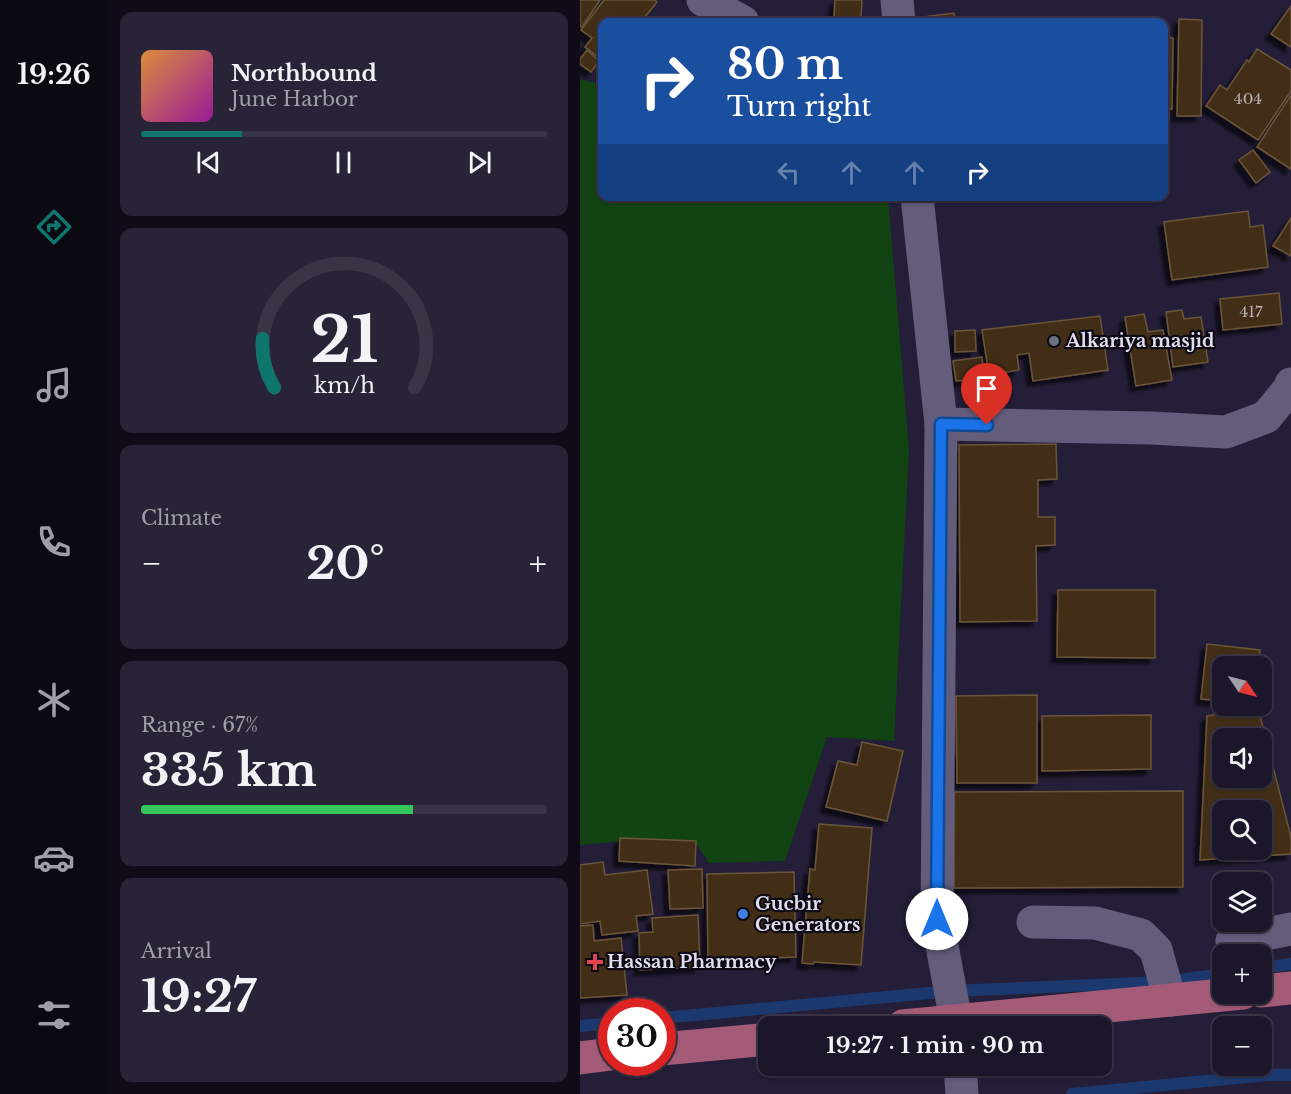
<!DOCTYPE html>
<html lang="en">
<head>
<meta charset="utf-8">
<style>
  :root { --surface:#1b162a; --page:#282336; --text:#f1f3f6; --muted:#a09fa8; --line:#393547; --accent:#0f766e }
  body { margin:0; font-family:"Libre Baskerville",serif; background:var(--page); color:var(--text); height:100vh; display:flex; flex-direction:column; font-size:22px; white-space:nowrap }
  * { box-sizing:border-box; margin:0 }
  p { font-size:20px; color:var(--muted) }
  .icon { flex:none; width:33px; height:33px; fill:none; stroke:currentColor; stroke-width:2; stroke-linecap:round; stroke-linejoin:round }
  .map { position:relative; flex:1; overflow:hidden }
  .drawer { display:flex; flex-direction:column; gap:12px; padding:12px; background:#0f0c17; width:472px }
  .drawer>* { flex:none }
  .hud { position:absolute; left:18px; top:18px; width:570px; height:183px; border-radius:12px; box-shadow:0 2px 4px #0004,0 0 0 2px var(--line); background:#1a4fa0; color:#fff; overflow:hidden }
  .needle { width:39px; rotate:125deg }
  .controls { position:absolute; left:632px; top:656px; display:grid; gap:12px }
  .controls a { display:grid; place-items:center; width:60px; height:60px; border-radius:12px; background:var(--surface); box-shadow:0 2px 4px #0004,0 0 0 2px var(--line); font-size:30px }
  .speed { position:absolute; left:18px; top:998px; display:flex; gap:12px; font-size:30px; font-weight:700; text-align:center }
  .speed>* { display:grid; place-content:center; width:78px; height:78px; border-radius:50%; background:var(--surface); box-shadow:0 2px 4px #0004,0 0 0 2px var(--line); line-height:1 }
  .speed .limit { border:9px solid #d22; background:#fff; color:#111 }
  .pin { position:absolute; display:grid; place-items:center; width:51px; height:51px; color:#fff; margin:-62px -26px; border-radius:50% 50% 50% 0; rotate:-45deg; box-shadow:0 0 6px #0007 }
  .pin .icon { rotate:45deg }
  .me { position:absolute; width:66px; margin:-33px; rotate:0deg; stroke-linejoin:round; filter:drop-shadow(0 0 4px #0008) }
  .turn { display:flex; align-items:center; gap:21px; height:126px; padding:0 30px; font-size:27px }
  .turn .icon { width:78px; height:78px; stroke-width:2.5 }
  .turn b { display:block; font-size:42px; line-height:51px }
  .lanes { display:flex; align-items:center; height:57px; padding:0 30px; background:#0003; justify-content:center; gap:30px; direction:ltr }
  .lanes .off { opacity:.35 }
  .big { font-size:45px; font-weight:700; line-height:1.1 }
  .drawer .widget { flex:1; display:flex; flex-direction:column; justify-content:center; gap:9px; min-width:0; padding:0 21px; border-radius:12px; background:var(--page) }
  .drawer .dial { align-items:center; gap:0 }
  .dial svg { height:156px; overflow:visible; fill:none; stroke:var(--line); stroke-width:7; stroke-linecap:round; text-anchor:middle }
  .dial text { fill:var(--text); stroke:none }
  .song { display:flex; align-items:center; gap:18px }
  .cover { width:72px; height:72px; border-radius:9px; background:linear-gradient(135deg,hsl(30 70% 55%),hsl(300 70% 35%)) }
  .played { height:6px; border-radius:3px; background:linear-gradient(90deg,var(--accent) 25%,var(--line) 25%) }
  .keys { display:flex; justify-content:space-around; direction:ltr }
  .heat { display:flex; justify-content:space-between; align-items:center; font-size:33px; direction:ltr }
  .charge { height:9px; border-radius:4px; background:linear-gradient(90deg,#34c759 67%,var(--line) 0) }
  .trip { position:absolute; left:178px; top:1016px; width:354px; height:60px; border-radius:12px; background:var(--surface); box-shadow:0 2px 4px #0004,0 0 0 2px var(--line); font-weight:700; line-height:60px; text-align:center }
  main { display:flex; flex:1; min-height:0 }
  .tab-bar { display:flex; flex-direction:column; width:108px; justify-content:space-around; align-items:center; background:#0b0911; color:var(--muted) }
  .tab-bar .icon { width:42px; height:42px }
  .tab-bar .on { color:var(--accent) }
  .tab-bar b { font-size:27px; color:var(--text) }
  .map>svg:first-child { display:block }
  .green { fill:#124312 }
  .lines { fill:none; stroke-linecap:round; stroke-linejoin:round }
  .stream { stroke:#1c396f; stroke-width:12 }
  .building { fill:#422e14; stroke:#6b553a; stroke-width:1.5; fill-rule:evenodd; filter:url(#shadow) }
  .minor { stroke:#635c7b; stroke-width:33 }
  .major { stroke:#a45b77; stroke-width:33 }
  .route-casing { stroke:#114b97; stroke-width:15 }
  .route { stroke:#1a73e8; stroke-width:10 }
  .worship-dot { fill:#6b7280; stroke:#0d0a15; stroke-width:2 }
  .shop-dot { fill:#3f7fe0; stroke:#0d0a15; stroke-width:2 }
  .health-dot { fill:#e0444e; stroke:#0d0a15; stroke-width:2 }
  .labels { text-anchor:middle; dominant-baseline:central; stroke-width:4.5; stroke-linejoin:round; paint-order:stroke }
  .number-label { font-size:15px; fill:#b9b2b9 }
  .poi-label { font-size:18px; font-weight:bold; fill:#e1def0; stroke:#0d0a15; text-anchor:start }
</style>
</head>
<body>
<main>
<nav class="tab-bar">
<b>19:26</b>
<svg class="icon on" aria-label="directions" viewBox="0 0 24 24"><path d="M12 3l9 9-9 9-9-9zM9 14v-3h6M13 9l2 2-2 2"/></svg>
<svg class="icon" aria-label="music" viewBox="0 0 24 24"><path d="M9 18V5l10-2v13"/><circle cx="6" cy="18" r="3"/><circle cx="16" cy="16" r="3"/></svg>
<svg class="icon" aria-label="phone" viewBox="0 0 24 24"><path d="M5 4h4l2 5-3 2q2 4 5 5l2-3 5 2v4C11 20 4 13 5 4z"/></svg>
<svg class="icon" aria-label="climate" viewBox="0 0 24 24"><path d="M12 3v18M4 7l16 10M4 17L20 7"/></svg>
<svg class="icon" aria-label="car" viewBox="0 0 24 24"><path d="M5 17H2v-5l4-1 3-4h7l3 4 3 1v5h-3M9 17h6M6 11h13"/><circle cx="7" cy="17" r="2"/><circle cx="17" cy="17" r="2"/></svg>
<svg class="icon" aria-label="filters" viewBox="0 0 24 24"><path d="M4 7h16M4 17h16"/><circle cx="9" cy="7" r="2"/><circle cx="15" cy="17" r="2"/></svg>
</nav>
<section class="drawer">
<div class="widget">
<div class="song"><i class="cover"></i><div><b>Northbound</b><p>June Harbor</p></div></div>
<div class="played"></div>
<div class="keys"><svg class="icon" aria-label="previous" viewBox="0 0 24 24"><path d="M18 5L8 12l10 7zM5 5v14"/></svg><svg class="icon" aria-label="pause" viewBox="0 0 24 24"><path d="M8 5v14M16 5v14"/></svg><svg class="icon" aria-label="next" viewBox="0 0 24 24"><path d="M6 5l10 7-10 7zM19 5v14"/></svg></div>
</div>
<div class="widget dial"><svg viewBox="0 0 100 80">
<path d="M14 69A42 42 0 1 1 86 69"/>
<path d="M14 69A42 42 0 0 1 8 44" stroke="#0f766e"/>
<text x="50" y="56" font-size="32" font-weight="700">21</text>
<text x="50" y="72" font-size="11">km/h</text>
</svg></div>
<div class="widget"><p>Climate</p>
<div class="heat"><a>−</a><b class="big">20°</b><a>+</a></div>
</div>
<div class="widget"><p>Range · 67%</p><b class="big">335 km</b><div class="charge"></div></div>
<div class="widget"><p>Arrival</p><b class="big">19:27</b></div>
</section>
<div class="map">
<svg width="711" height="1094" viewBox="0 0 711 1094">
  <defs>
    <filter id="shadow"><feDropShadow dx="-5.5" dy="5.5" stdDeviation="1.5" flood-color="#0009"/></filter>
  </defs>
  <rect width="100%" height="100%" fill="#241e38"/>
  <polygon class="green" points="0,79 22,85 22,196 308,197 329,450 314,741 247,737 205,861 129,863 115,842 66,839 0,845"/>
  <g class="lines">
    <g class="stream">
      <polyline points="681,968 711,964"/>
      <polyline points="82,1018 371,991 585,982 642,974"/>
      <polyline points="0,1026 32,1023"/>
      <polyline points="492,1094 688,1075 711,1075"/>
    </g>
  </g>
  <g class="building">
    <polygon points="0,0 20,0 2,27 0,26"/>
    <polygon points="24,0 75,0 77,2 61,22 22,22 22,60 5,47 12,38 1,30"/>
    <polygon points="255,0 282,0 281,18 254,17"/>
    <polygon points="711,6 711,47 691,34"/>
    <polygon points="374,13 375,22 336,22 336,18"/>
    <polygon points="453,17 454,22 409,22"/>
    <polygon points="599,19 622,20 621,116 597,116"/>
    <polygon points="584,37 593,38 592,109 584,109"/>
    <polygon points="677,49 711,70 711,91 678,140 626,106 640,85 647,90 667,60 669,62"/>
    <polygon points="7,50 19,61 11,72 0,64 0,59"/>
    <polygon points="711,95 711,169 677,147"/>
    <polygon points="673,150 690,172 676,183 659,160"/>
    <polygon points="668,211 670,227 683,225 688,267 592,280 584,222"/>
    <polygon points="711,218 711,256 693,246"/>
    <polygon points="699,293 702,324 643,330 640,299"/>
    <polygon points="602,310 604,319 621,317 628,362 593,367 586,312"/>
    <polygon points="564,314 568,332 583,330 592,380 556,386 545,317"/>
    <polygon points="520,316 528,370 453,381 449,353 437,355 439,370 409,375 402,330"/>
    <polygon points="395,330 396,351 375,352 375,331"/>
    <polygon points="402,357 404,378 376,381 373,361"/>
    <polygon points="476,444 477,479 458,480 458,517 475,517 475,545 456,546 457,621 380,622 379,445"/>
    <polygon points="478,590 575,590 575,658 477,657"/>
    <polygon points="627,644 680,650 678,666 642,666 642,701 621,699"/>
    <polygon points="457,695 457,783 377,783 376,696"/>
    <path d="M678,708L711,837V854L620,860L627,716ZM642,738H681V777H642ZM642,810H681V849H642Z"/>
    <polygon points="571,715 571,769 462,771 462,716"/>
    <polygon points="282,742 323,751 307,821 246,807 258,761 277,765"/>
    <polygon points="603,791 603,887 374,888 374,792"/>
    <polygon points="239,824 292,828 281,965 234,962 233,964 222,963 230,869 235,870"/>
    <polygon points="40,838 116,841 115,866 39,861"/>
    <polygon points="23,862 25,875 67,870 73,914 56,916 58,931 22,935 20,921 0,924 0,865"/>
    <polygon points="122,869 123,908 90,909 88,870"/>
    <polygon points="214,872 216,957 128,960 127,874"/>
    <polygon points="118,915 120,967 60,970 59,933 73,932 72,918"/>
    <polygon points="13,925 14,941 41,938 47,995 0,998 0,926"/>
  </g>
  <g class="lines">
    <g class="minor">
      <polyline points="123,0 163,22"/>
      <polyline points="317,0 319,22"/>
      <polyline points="337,196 361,424 357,919 377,1026"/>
      <polyline points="361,424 571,428 646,432 686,417 709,389 711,384"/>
      <polyline points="453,922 515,923 561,935 576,950 590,1000"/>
      <polyline points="652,941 711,929"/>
      <polyline points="380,1065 382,1094"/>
    </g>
    <g class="major">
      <polyline points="681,991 711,988"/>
      <polyline points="323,1026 663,993"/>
      <polyline points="82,1049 189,1039"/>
      <polyline points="0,1058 32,1054"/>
    </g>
  </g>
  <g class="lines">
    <g class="route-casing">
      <polyline id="route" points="357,919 361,424 407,425"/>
    </g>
    <use href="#route" class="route"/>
  </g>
  <circle class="worship-dot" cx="474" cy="341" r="6"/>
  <circle class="shop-dot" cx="163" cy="914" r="6"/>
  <path class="health-dot" d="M12 953h6v6h6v6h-6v6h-6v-6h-6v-6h6z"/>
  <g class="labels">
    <g class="number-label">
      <text x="668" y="98">404</text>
      <text x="671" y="311">417</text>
    </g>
    <g class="poi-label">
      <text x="486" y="341">Alkariya masjid</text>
      <text x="175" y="904">Gucbir<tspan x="175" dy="21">Generators</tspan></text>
      <text x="27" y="962">Hassan Pharmacy</text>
    </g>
  </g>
</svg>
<div class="controls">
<a><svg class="needle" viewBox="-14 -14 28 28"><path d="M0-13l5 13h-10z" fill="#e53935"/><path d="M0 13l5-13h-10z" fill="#a09fa8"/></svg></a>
<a><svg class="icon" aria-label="sound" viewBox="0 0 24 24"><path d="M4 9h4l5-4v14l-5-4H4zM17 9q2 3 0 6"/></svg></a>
<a><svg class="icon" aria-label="search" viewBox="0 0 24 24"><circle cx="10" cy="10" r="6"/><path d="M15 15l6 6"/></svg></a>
<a><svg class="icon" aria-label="layers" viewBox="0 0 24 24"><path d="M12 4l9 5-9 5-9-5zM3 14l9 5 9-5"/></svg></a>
<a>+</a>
<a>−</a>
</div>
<div class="speed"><div class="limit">30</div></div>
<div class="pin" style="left:407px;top:425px;background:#d93025"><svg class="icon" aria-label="arrive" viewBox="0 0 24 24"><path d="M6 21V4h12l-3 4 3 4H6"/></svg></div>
<svg class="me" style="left:357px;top:919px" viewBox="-20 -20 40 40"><circle r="19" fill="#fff"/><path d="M0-13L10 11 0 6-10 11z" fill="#1a73e8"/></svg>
<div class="trip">19:27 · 1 min · 90 m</div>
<div class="hud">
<div class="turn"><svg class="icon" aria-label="right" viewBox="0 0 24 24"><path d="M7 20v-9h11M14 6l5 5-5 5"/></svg><div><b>80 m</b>Turn right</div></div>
<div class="lanes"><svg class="icon off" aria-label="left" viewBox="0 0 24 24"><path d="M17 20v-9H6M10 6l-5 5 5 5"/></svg><svg class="icon off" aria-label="ahead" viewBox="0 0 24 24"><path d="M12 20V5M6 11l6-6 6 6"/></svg><svg class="icon off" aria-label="ahead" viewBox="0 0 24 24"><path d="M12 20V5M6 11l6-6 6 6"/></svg><svg class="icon" aria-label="right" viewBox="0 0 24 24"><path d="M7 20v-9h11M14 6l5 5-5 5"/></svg></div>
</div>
</div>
</main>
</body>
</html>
